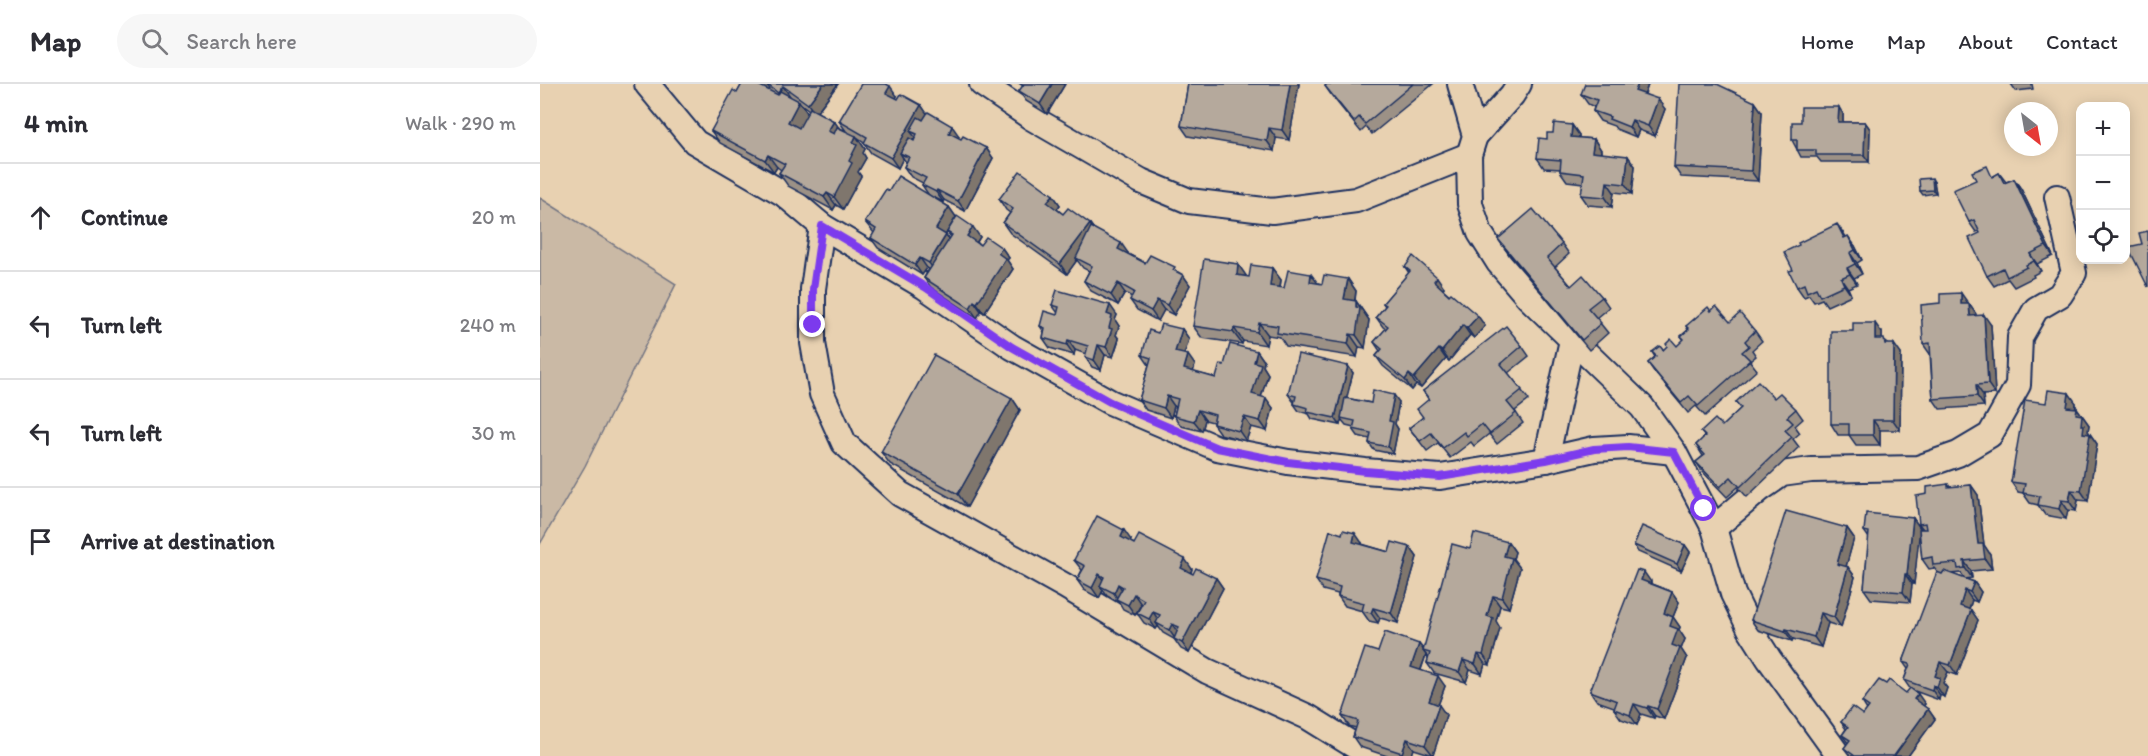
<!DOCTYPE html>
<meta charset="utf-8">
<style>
:root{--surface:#fff;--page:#f7f7f7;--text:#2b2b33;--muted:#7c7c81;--line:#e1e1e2}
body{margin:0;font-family:Itim,sans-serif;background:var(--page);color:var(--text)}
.controls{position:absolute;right:18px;top:18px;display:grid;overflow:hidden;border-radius:12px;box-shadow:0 3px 15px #0003}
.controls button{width:54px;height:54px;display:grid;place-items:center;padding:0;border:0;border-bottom:2px solid var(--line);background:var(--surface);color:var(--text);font:30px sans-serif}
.compass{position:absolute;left:1464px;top:18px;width:54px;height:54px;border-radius:50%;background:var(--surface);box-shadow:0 3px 15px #0003;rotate:149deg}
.stop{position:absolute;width:18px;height:18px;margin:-14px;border:4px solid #7c3aed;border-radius:50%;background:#fff}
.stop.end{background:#7c3aed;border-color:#fff;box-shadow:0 2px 6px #0008}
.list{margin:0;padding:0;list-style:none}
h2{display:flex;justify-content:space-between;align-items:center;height:78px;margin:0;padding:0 24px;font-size:26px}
h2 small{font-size:20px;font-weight:400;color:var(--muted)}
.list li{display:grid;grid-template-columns:39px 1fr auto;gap:18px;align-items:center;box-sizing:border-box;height:108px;padding:0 24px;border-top:2px solid var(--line)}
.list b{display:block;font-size:22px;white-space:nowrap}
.list em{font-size:20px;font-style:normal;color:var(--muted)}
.icon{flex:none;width:33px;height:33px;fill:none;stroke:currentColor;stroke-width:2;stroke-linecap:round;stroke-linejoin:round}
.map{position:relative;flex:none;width:1608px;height:672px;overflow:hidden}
header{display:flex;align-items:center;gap:36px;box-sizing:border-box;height:84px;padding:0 30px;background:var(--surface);border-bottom:2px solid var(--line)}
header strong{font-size:28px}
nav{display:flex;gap:33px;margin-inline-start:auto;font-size:21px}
.search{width:420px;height:54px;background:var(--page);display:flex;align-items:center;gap:15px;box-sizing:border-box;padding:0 21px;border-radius:33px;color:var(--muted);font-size:22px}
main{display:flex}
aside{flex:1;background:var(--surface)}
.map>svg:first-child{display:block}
</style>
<header>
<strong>Map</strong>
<div class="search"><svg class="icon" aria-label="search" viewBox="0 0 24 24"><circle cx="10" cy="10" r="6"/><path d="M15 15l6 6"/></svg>Search here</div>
<nav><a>Home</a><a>Map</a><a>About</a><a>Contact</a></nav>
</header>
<main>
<aside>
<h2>4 min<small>Walk · 290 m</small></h2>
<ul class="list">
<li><svg class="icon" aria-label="ahead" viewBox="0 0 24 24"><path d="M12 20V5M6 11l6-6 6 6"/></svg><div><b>Continue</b></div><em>20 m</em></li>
<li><svg class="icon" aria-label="left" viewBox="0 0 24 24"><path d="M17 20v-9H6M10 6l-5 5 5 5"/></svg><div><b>Turn left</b></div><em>240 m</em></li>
<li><svg class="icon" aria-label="left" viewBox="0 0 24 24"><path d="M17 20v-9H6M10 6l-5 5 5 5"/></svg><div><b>Turn left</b></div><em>30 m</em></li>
<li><svg class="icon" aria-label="arrive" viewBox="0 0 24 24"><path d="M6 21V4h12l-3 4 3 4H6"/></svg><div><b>Arrive at destination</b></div></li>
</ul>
</aside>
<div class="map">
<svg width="1608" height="672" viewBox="0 0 1608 672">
<rect width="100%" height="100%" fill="#e8d1b1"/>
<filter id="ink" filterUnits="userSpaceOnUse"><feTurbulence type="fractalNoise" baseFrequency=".0167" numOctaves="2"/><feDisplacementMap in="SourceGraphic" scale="12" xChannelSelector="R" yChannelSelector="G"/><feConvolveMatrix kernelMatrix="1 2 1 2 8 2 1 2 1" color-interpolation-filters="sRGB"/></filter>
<g filter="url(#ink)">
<!-- green -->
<polygon fill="#cab9a5" stroke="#727482" stroke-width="1.5" points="0,114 136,200 45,382 0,460"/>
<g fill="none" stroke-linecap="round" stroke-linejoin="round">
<!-- street casing -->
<g stroke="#1b2f5e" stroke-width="28">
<g id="street">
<polyline points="107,0 155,58 244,110 282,142 385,203 472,263 570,318 677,364 748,378 825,387 900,393 1006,376 1054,365 1088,363 1134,368"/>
<polyline points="442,0 492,34 601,97 649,117 732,127 816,116 929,71"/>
<polyline points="920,0 935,52 929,71 930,120 940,149 959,179 988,213 1102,323 1134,368 1174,444 1193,510 1210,545 1229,575 1299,672"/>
<polyline points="935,52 972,11 979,0"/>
<polyline points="282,142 273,205 273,259 282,310 304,359 360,410 525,502 667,587 768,633 831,672"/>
<polyline points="1006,376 1032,256"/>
<polyline points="1174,444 1219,406 1242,390 1271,386 1378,384 1418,370 1450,351 1478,301 1480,253 1496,225 1520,211 1534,189 1517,113"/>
</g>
</g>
<!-- street -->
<use href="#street" stroke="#e8d1b1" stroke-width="24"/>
</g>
<!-- wall -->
<g fill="#9c9186" stroke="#1b2f5e" stroke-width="1.5" fill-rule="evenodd">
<path d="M202,0H298L277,28L294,37L298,43L306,47L299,37L357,12L356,14L358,15L381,21L387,30L419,52L418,54L446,64L453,74L425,127L404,116L403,118L393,113L409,123L416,133L440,153L437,158L440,161L462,164L469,174L467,176L473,185L444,229L441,227L437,234L391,204L384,194L389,185L387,184L382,191L338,164L331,154L334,149L325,138L349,107L388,110L382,101L383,99L371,93L364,83L366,78L363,74L358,84L331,69L324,59V58L317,53L325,65L323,69L326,74L318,88L321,92L303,125L296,121L293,126L248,102L239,89L241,86L237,83L234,88L180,59L171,47L197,9ZM261,20L269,26L267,29ZM407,148L411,153L409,155L406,151Z"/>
<polygon points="480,0 525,0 507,30 486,17 479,7 483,2"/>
<polygon points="648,0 759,0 749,56 736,54 734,67 648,52 641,42"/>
<polygon points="787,0 893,0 832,50 826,43 821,48 792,12 785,2"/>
<polygon points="1471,0 1492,0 1493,5 1476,7"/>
<polygon points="1108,1 1105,10 1125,25 1115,52 1099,46 1096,53 1076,45 1074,42 1060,37 1053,27 1054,23 1048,20 1041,10"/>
<polygon points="1215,18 1222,28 1218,97 1141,93 1134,83"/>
<polygon points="1303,30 1303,38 1325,38 1330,45 1329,78 1281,78 1277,73 1261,73 1252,56 1261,38"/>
<polygon points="1032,41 1039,51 1039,54 1054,55 1061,66 1061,69 1095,82 1092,110 1074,108 1072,123 1048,121 1041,111 1043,99 1027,97 1020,87 1020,85 1004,84 997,74 1007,55 1013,49"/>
<polygon points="1459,89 1466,98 1474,95 1481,105 1513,172 1497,180 1501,187 1493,191 1494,193 1474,203 1468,195 1454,202 1447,192 1440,149 1439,147 1436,148 1429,138 1454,92"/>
<polygon points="1394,98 1396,109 1383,111 1380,107"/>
<polygon points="513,111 520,121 517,125 523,130 550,140 553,144 588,169 588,170 605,179 638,188 643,191 650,201 634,231 624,226 618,237 597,226 590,216 592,213 585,209 578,221 551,207 544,197 549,187 543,184 537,176 527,190 470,149 463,139 470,129 466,126 459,115"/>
<polygon points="1304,150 1306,153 1315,162 1322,176 1317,179 1322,190 1314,194 1317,200 1308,204 1311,211 1287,222 1282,215 1274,218 1269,211 1264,213 1257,203 1253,186"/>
<polygon points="958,155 1022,160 1029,170 1015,183 1031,202 1062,213 1069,223 1056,234 1068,249 1049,266 965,165"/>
<polygon points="865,183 904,203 903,205 945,242 934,254 930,251 909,277 906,275 881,304 876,301 872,306 843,282 836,272 840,267 834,258 846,245 843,243 836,233 845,222 843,219 869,189"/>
<polygon points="732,184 741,196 740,204 744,204 778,199 782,200 808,195 816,207 815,217 816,217 829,236 825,264 819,263 817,273 746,262 740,253 728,251 726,261 703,257 702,260 662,254 653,242 707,193 709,193"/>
<polygon points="1428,219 1428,220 1429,220 1436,231 1451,241 1455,310 1443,311 1444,322 1400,325 1393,315 1390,270 1383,260"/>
<polygon points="512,221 577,231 575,236 579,242 576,251 579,255 573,273 565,271 561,286 552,283 545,273 546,270 535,266 534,271 510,264 503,254 504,248 500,242 517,231 518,229"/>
<polygon points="1171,227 1190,238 1215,247 1222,257 1212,266 1216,272 1210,277 1217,286 1165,332 1156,322 1148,329 1115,289 1108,279 1115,273 1112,268 1137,262 1144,256 1141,252 1148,246 1146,242"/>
<polygon points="642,245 649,255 644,270 655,281 653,288 676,294 684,281 717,267 724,277 723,282 728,290 721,313 733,324 727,347 711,343 706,357 680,350 673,340 673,338 665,336 662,347 641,342 634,332 636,323 634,322 631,334 606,326 599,316 609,281 602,271"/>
<polygon points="1342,249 1342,255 1361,270 1360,346 1340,346 1340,361 1316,361 1309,351 1298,351 1291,340"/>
<polygon points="982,262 989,272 968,289 989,316 975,327 983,339 957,360 949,350 934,362 931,358 910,374 898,359 887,367 869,344 882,334 889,316 883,307"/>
<polygon points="808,282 813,289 806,314 831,319 859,318 855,340 858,345 853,370 834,366 829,359 830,355 818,352 813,345 814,343 806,341 801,335 800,341 772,335 769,330 759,327 754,320 754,317 753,317 748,310"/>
<polygon points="472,314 480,326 427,423 350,380 341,368"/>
<polygon points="1234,314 1256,325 1263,335 1255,342 1260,349 1253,355 1259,363 1207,413 1198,403 1187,413 1163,388 1156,378 1163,372 1156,361 1165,353 1161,348 1182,342 1201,324 1196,318"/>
<polygon points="1506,319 1536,319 1536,324 1537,324 1549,341 1548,347 1557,360 1548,417 1538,416 1536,427 1528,426 1526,435 1505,431 1498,421 1490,419 1483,409 1478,408 1471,398"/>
<polygon points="1408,400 1410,403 1431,401 1438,411 1444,461 1450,470 1452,485 1431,487 1432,494 1425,495 1421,489 1411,490 1434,498 1441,508 1437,518 1432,516 1429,525 1431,526 1438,536 1417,591 1408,588 1403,599 1407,604 1404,613 1400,611 1399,616 1372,606 1385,620 1383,622 1388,625 1395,635 1368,672 1310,672 1304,664 1308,659 1302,651 1306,645 1301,638 1323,631 1327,626 1322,618 1346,600 1366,609 1371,606 1364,596 1368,585 1363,578 1398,489 1394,484 1389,485 1382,475 1379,445 1374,500 1372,500 1370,518 1331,515 1324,505 1329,454 1324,447 1373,434 1380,444 1379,445 1383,445 1379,440 1387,410"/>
<polygon points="1307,444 1314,454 1306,482 1308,483 1315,493 1301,543 1288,539 1281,563 1253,555 1252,557 1218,546 1211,536"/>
<polygon points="591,456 590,458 652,485 651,489 653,490 676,494 683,504 649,569 641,565 634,555 623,549 618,542 616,545 604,539 597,529 602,521 601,520 595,531 583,525 579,518 567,512 563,506 559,514 544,506 537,496 542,486 534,476"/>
<polygon points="968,458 975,468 973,475 980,484 969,524 960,522 956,537 960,544 950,581 945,580 942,590 930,586 926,598 894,589 887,579 888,575 886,571 881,586 905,602 898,621 906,631 893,671 874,665 871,672 847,672 820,663 813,653 816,644 809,642 802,632 879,560 883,565 930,465"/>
<polygon points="822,459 822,460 849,468 870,463 877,473 858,539 840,534 838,539 829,537 822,527 805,522 798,512 798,510 783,506 776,496"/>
<polygon points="1094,461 1145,461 1150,468 1141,487 1098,468"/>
<polygon points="1111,498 1111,500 1132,508 1139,518 1133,533 1140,543 1139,546 1145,555 1141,565 1147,574 1124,635 1115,632 1114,634 1101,630 1097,641 1081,635 1074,625 1074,623 1057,617 1050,607"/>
</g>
<!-- shaded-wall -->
<g fill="#7f766d" stroke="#1b2f5e" stroke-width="1.5">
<polygon points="216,0 226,0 230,5 225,13"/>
<polygon points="283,0 298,0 275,30 268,20"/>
<polygon points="512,0 525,0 507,30 500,20"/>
<polygon points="750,0 759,0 749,56 742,46"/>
<polygon points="1098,0 1108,1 1102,17 1095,7"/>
<polygon points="243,2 250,12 245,19 238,9"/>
<polygon points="350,2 357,12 353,19 346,9"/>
<polygon points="1118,15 1125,25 1115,52 1108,42"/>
<polygon points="259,17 268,30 256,51 248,38"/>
<polygon points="1215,18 1222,28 1218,97 1211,87"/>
<polygon points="381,21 388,31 377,50 370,47 375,53 365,72 360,69 363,74 358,84 351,74"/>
<polygon points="1299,23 1303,30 1303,45 1298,38"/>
<polygon points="1092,36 1099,46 1096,53 1089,43"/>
<polygon points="294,37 303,49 297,60 288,47"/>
<polygon points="1325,38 1330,45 1329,78 1324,71"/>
<polygon points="1032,41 1039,51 1038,63 1031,53"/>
<polygon points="412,42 419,52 416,59 409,49"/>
<polygon points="729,44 736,54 734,67 727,57"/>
<polygon points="316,52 325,65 323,69 326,74 318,88 321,92 303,125 294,113 309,77 313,59"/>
<polygon points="1054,55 1061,66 1059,78 1052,68"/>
<polygon points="446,64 453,74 425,127 418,117"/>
<polygon points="228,71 237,83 234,88 225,76"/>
<polygon points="1088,72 1095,82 1092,110 1085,100"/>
<polygon points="1392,94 1394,98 1396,109 1393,106"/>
<polygon points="1474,95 1481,105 1513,172 1506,162"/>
<polygon points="1067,98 1074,108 1072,123 1065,113"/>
<polygon points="397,106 404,116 403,118 396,108"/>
<polygon points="287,109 296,121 293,126 284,113"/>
<polygon points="513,111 520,121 514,128 507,118"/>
<polygon points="409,123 416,133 403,155 396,145"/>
<polygon points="550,140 557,150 536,174 537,176 527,190 520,180"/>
<polygon points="1297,140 1304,150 1311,164 1304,154"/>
<polygon points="433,143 440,153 434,162 427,152"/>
<polygon points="406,151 413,161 396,189 389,179"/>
<polygon points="1308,152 1315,162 1322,176 1315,166"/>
<polygon points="581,159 588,169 585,175 578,165"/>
<polygon points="462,164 469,174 467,176 473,185 444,229 437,219 458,169"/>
<polygon points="1310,169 1317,179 1322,190 1315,180"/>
<polygon points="1490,170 1497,180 1501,187 1494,177"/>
<polygon points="380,174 387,184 382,191 375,181"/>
<polygon points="698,180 707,193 697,191"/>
<polygon points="732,184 741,196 738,215 730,202"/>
<polygon points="1307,184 1314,194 1317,200 1310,190"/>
<polygon points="771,190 780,202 770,198"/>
<polygon points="643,191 650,201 634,231 627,221"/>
<polygon points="897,193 904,203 901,208 894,197"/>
<polygon points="1301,194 1308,204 1311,211 1304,201"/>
<polygon points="808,195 816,207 813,228 804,215"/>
<polygon points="578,199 585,209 578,221 571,211"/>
<polygon points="1421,209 1428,219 1428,230 1421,220"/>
<polygon points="617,216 624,226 618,237 611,227"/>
<polygon points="434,217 441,227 437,234 430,224"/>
<polygon points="816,217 829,236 825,264 816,251"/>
<polygon points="1429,220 1436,230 1437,242 1430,232"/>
<polygon points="570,221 577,231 575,236 579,242 576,251 579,255 573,273 566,263 569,244 567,230"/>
<polygon points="1444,231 1451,241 1455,310 1448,300"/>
<polygon points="938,232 945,242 934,254 927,244"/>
<polygon points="719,239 728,251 726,261 717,248"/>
<polygon points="1335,239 1342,249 1342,265 1335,255"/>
<polygon points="923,241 930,251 909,277 902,267"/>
<polygon points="694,244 703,257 702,260 693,248"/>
<polygon points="642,245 649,255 642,278 635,268"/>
<polygon points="810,250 819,263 817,273 808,260"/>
<polygon points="528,256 535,266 534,271 527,261"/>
<polygon points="1354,260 1361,270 1360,346 1353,336"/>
<polygon points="558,261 565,271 561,286 554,276"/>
<polygon points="899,265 906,275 881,304 874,294"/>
<polygon points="717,267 724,277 723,282 728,290 719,320 712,310 714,278"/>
<polygon points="648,271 655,281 651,295 644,285"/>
<polygon points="808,282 813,289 800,341 795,334"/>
<polygon points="869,290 876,301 872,306 865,296"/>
<polygon points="1436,301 1443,311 1444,322 1437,312"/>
<polygon points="1529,309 1536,319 1534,333 1527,323"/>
<polygon points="854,311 859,318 855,340 858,345 853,370 848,363 849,337"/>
<polygon points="627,312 634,322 631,334 624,324"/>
<polygon points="472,314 480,326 427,423 418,410"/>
<polygon points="726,314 733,324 727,347 720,337"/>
<polygon points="1537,324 1549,341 1548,347 1557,360 1548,417 1541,407 1543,349 1536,330"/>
<polygon points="658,326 665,336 662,347 654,337"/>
<polygon points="704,333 711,343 706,357 699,347"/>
<polygon points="1333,336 1340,346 1340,361 1333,351"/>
<polygon points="1431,401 1438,411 1444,461 1450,470 1452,485 1445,475 1438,460"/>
<polygon points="1531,406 1538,416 1536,427 1529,417"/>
<polygon points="1521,416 1528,426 1526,435 1519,425"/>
<polygon points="1373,434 1380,444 1374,500 1367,490"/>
<polygon points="1307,444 1314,454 1304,490 1297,480"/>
<polygon points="584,446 591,456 588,463 581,453"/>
<polygon points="815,449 822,459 820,468 813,458"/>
<polygon points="968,458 975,468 973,475 980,484 969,524 962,514 964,472"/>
<polygon points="1145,461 1150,468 1141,487 1137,480"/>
<polygon points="870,463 877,473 858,539 851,529"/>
<polygon points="645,475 652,485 648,494 641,484"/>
<polygon points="1424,477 1431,487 1432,494 1425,484"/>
<polygon points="1308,483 1315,493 1301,543 1294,533"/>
<polygon points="1104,488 1111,498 1108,506 1101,496"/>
<polygon points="559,490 566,500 560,502 563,506 559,514 552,504"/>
<polygon points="1365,490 1372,500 1370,518 1363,508"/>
<polygon points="676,494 683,504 649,569 642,559"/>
<polygon points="1434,498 1441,508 1437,518 1430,508"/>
<polygon points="578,500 585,510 578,516 574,509"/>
<polygon points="1425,506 1432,516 1427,532 1420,522"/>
<polygon points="1132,508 1139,518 1133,533 1140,543 1139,546 1145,555 1141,565 1147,574 1124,635 1117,625 1132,561 1124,529"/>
<polygon points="594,510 601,520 595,531 588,521"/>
<polygon points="953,512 960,522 956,537 960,544 950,581 943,571 947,532"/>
<polygon points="833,524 840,534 838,539 831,529"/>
<polygon points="1431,526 1438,536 1417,591 1410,581"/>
<polygon points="613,528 620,538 616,539 618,542 616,545 609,535"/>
<polygon points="1281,529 1288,539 1281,563 1274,553"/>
<polygon points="632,540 639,550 636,556 629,546"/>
<polygon points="1246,545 1253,555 1252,557 1245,547"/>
<polygon points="879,560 885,568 883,567 886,571 878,593 871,583"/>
<polygon points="938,570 945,580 942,590 935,580"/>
<polygon points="923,576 930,586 926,598 919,588"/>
<polygon points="1400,578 1408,588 1403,599 1407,604 1404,613 1397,603 1395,592"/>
<polygon points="898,592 905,602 896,627 889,617"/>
<polygon points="1393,601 1400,611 1399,616 1392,606"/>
<polygon points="1378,610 1385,620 1381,625 1374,615"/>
<polygon points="1094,620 1101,630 1097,641 1090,631"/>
<polygon points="899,621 906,631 893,671 885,661"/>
<polygon points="1108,622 1115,632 1114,634 1107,624"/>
<polygon points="1388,625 1395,635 1368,672 1354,672"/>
<polygon points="867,655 874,665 871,672 864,672 862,669"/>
</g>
<!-- building -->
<g fill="#b5a99c" stroke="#1b2f5e" stroke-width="1.5">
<polygon points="202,0 216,0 238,11 240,7 259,17 248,38 259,44 270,24 294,37 288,47 294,50 297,43 316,52 313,59 317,61 309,77 312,79 294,113 287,109 284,113 239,89 245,80 228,71 225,76 171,47 193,6 197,9"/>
<polygon points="227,0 283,0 268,20 243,2 238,9"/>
<polygon points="321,0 346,0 350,2 346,9 358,15 361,10 381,21 351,74 324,59 327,53 299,37"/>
<polygon points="484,0 512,0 500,20 479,7"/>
<polygon points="648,0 750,0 742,46 729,44 727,57 641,42"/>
<polygon points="787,0 873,0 825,40 819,33 814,38 785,2"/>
<polygon points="1045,0 1098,0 1095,7 1118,15 1108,42 1092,36 1089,43 1069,35 1070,33 1053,27 1057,16 1041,10"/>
<polygon points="1139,0 1177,0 1215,18 1211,87 1134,83"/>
<polygon points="1261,23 1299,23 1298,38 1325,38 1324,71 1276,71 1276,66 1257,66 1257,56 1252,56 1252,38 1261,38"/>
<polygon points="388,28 412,42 409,49 421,55 423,52 446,64 418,117 397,106 396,108 382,101 386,94 364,83 369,73 360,69 369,54 374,57 377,50 370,47 378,33 383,36"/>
<polygon points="1014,39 1032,41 1031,53 1054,55 1052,68 1088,72 1085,100 1067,98 1065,113 1041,111 1044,90 1020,87 1021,76 997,74 999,54 1007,55 1007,49 1013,49"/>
<polygon points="1447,82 1452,93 1459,89 1464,99 1474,95 1506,162 1490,170 1494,177 1486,181 1487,183 1467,193 1463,184 1447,192 1429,154 1440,149 1434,136 1429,138 1413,106 1436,96 1432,88"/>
<polygon points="480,87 513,111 507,118 523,130 528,124 550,140 520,180 463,139 473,125 459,115"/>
<polygon points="358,92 409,123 396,145 406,151 389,179 380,174 375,181 331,154 336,145 325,138 346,105 349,107"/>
<polygon points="1392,94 1393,106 1380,107 1379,95"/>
<polygon points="993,125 1022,160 1007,174 1031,202 1043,191 1062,213 1048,224 1061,239 1042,256 958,155"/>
<polygon points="417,132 433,143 427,152 440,161 446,153 462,164 458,169 466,175 437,219 434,217 430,224 384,194 412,151 407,148"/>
<polygon points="1297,140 1304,154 1308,152 1315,166 1310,169 1315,180 1307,184 1310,190 1301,194 1304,201 1280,212 1276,204 1267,208 1264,200 1257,203 1249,187 1253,186 1244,168 1259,161 1258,159"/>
<polygon points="551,143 581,159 578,165 605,179 610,171 635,183 633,186 643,191 627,221 617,216 611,227 590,216 594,208 578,199 571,211 544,197 552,182 536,174"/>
<polygon points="1608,147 1608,203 1588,163 1602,160 1599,149"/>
<polygon points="873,172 897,193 894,197 909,211 911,209 938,232 927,244 923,241 902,267 899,265 874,294 869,290 865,296 836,272 842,265 834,258 848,242 836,233 846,221 843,219 870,187 865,183"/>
<polygon points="664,175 698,180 697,191 709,193 711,181 732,184 730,202 744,204 748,186 771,190 770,198 782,200 784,191 808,195 804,215 816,217 816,223 820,224 816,251 810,250 808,260 737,249 738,242 719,239 717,248 694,244 693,248 653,242"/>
<polygon points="517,206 570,221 567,230 572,232 569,244 572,245 566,263 558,261 554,276 545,273 548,262 528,256 527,261 503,254 505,244 500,242 504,227 517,231 519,223 512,221"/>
<polygon points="1421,209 1421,220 1429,220 1430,232 1444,231 1448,300 1436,301 1437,312 1393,315 1390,259 1383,260 1381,221 1400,219 1400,210"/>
<polygon points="1176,222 1190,238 1200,229 1215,247 1205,257 1209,262 1202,268 1210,276 1158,322 1149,312 1141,319 1108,279 1116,272 1112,268 1120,262 1123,266 1127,262 1126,260 1131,255 1137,262 1144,255 1141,252 1149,245 1146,242 1168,223 1171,227"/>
<polygon points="1313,239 1335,239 1335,255 1344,255 1345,260 1354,260 1353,336 1333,336 1333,351 1309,351 1309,340 1291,340 1291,247 1313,247"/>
<polygon points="621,240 642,245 635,268 648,271 644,285 676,294 680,280 684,281 690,260 717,267 714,278 721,280 712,310 726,314 720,337 704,333 699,347 673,340 675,331 658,326 654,337 634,332 638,315 627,312 624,324 599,316 611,274 602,271 609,246 618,249"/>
<polygon points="966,242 982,262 961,280 982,306 967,318 976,329 950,350 942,340 927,352 924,348 903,364 891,349 880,357 869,344 883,333 877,325 889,315 883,307"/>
<polygon points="758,270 808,282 795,334 767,328 768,324 754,320 756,312 748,310"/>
<polygon points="394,271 472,314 418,410 341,368"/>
<polygon points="1218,297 1234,314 1240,309 1256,325 1247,333 1253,339 1245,346 1252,353 1200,403 1191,393 1180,403 1156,378 1165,371 1156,361 1165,352 1161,348 1175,335 1182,342 1201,324 1196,318"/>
<polygon points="833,306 854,311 849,337 853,338 848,363 829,359 831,349 813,345 815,337 801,334 805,314 831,319"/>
<polygon points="1508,306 1529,309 1527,323 1537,324 1536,330 1542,331 1541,341 1544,341 1543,349 1550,350 1541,407 1531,406 1529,417 1521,416 1519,425 1498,421 1500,412 1483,409 1485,400 1471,398 1485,316 1506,319"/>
<polygon points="1408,400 1408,403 1431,401 1438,460 1443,460 1445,475 1424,477 1425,484 1418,485 1417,479 1393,481 1392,473 1382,475 1379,445 1386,445 1385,439 1379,440 1376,412 1387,410 1387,403"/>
<polygon points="1246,427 1307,444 1297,480 1308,483 1294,533 1281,529 1274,553 1246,545 1245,547 1211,536"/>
<polygon points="1326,429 1373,434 1367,490 1365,490 1363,508 1324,505 1329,448 1324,447"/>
<polygon points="557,432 584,446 581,453 594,460 599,451 645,475 641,484 653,490 656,484 676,494 642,559 634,555 639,543 632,540 629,546 616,539 620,531 613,528 609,535 597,529 604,516 594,510 588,521 576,515 583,503 578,500 574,509 560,502 564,493 559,490 552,504 537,496 545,482 534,476"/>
<polygon points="1102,442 1145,461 1137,480 1094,461"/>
<polygon points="790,446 802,450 803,446 815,449 813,458 849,468 852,458 870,463 851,529 833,524 831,529 822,527 824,519 798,512 800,503 776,496"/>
<polygon points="934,449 968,458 964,472 972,474 962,514 953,512 947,532 953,534 943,571 938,570 935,580 923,576 919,588 887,579 890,569 883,567 912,460 930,465"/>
<polygon points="1097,486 1104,488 1101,496 1132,508 1124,529 1133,533 1130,542 1138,545 1132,561 1140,564 1117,625 1108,622 1107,624 1094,620 1090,631 1074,625 1077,617 1050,607"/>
<polygon points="1404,487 1434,498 1430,508 1425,506 1420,522 1431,526 1410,581 1400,578 1395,592 1400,594 1397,603 1393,601 1392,606 1364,596 1370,580 1363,578 1397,488 1402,490"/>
<polygon points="845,548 879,560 871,583 898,592 889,617 899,621 885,661 867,655 862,669 813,653 818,637 802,632 825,564 838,568"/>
<polygon points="1339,596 1346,600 1349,596 1366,609 1370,604 1378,610 1374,615 1388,625 1354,672 1315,672 1304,664 1310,656 1302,651 1308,643 1301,638 1312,623 1323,631 1329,623 1322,618"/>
</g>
</g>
<g fill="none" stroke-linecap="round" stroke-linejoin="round" filter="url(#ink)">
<!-- route -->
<polyline stroke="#7c3aed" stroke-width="8" points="273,241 273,205 282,142 385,203 472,263 570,318 677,364 748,378 825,387 900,393 1006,376 1054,365 1088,363 1134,368 1164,425"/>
</g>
</svg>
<div class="controls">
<button>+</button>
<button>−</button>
<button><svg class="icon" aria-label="locate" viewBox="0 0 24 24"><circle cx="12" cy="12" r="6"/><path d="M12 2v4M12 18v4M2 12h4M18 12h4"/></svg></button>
</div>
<svg class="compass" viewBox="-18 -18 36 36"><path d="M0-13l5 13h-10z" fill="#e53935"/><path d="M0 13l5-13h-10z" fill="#7c7c81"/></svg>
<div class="stop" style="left:1164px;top:425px"></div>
<div class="stop end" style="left:273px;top:241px"></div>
</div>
</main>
